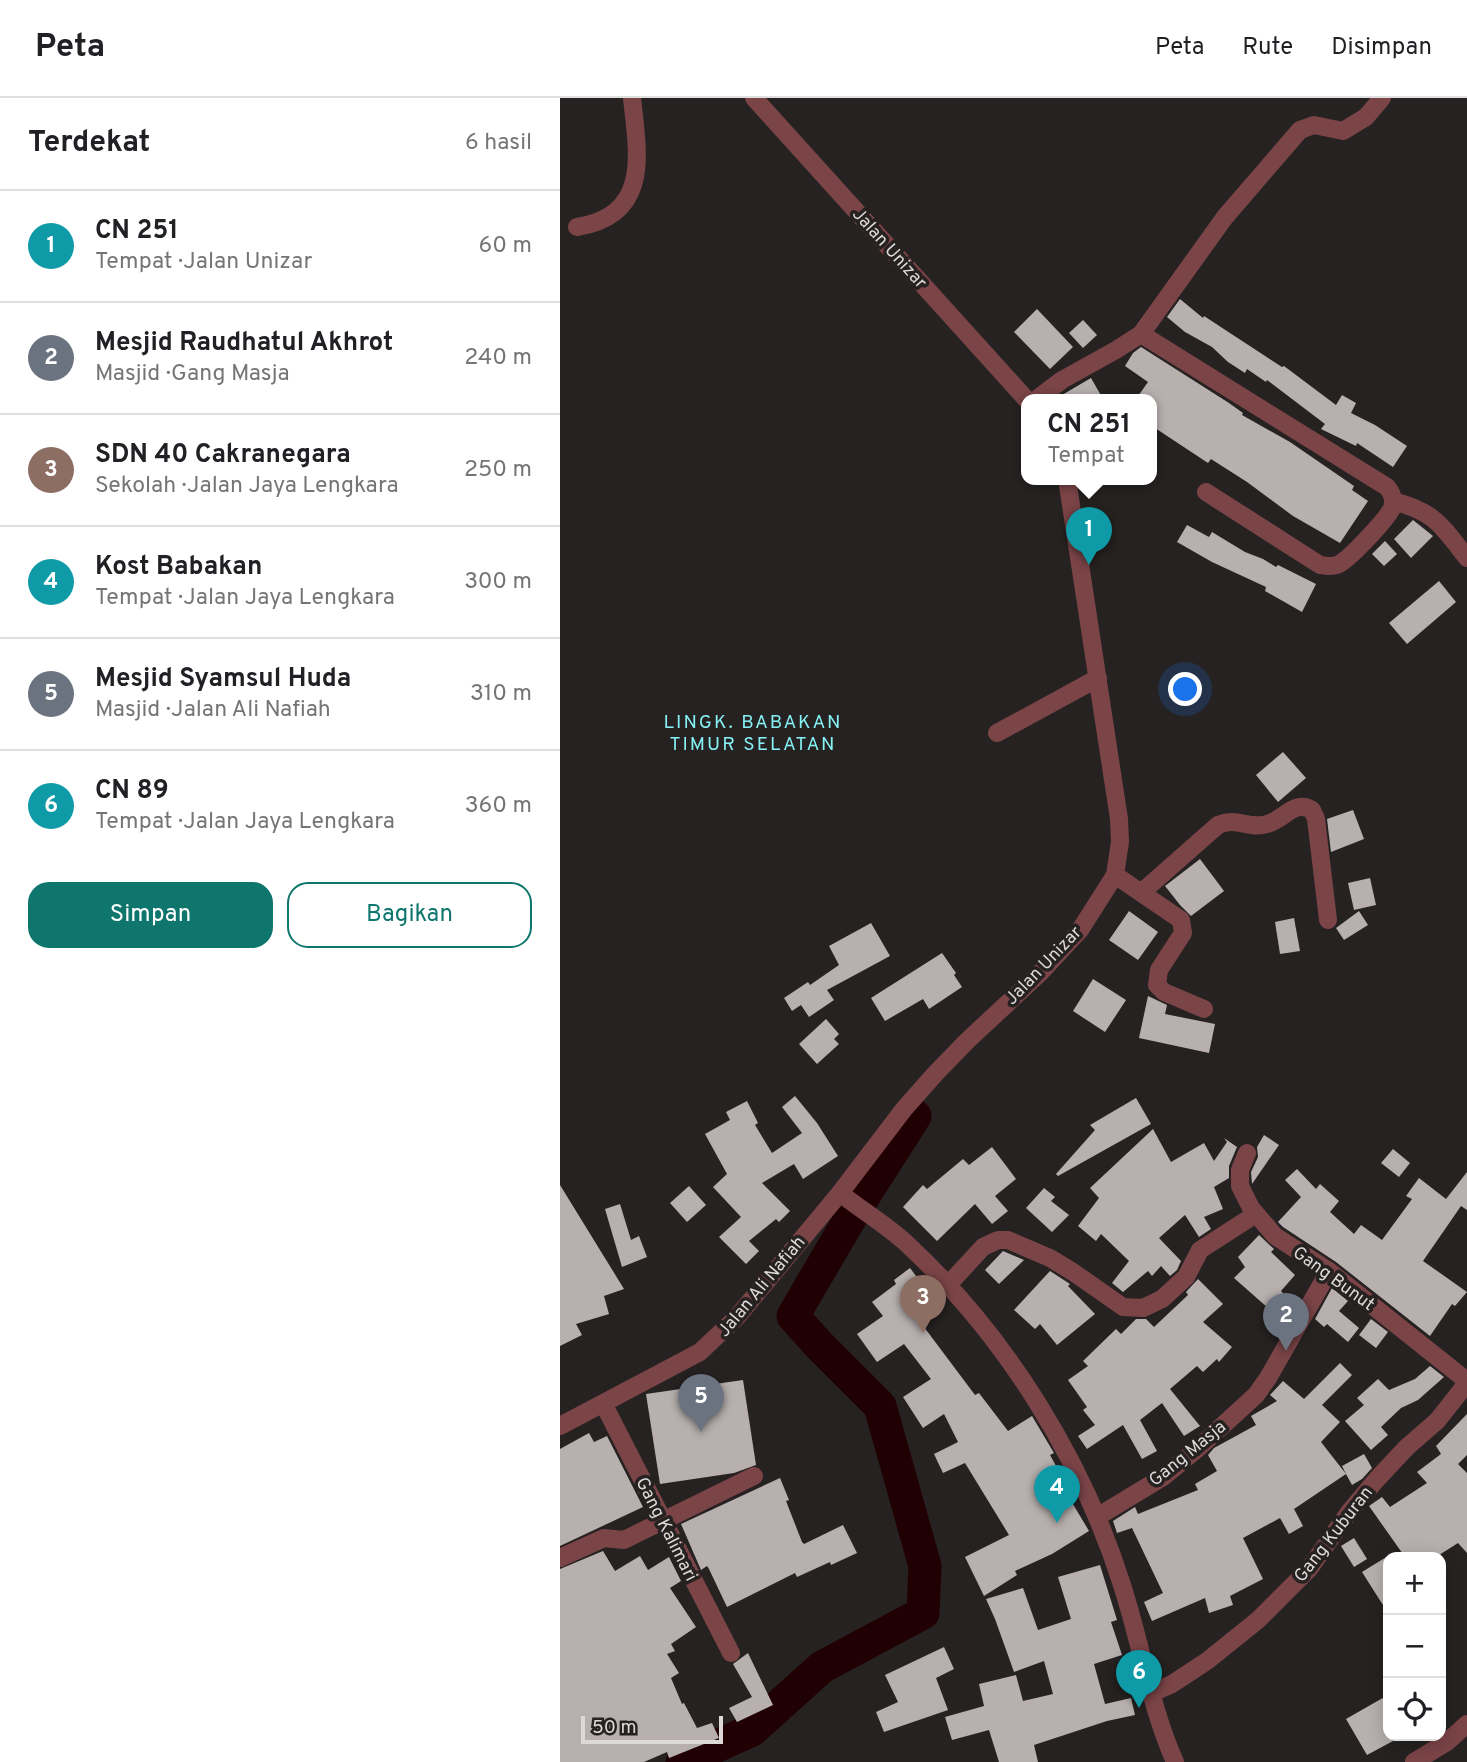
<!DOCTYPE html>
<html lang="id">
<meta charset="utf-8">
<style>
:root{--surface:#fff;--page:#f6f6f6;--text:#202124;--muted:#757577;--line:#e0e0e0;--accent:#0f766e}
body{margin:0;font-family:Overpass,sans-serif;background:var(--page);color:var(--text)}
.controls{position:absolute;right:21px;bottom:21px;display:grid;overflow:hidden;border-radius:14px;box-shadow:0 4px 18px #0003}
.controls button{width:63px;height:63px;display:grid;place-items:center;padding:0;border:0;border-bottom:2px solid var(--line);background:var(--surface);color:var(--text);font:35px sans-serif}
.scale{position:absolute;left:21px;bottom:18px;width:142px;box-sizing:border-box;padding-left:7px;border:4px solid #ddd9d9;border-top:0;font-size:19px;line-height:24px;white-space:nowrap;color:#ddd9d9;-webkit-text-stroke:5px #272222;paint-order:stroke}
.you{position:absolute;left:626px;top:592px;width:24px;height:24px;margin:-18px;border:5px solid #fff;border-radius:50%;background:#1a73e8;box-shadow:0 0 0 10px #1a73e833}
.badge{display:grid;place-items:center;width:46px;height:46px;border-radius:50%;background:var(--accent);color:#fff;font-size:23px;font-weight:700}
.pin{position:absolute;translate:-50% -58px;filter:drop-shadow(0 2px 4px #0008)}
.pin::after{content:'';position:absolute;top:37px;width:24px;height:21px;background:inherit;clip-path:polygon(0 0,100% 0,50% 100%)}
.popup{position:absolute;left:461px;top:296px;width:136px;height:91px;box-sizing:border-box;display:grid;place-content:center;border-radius:14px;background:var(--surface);filter:drop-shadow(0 2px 5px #0005);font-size:23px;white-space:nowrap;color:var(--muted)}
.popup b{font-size:26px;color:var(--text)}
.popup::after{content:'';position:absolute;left:50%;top:100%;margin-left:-14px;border:14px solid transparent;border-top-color:var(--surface)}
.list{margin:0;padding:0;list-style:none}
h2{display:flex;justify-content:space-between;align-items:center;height:91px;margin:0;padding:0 28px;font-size:30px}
h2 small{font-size:23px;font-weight:400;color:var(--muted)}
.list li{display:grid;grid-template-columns:46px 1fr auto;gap:21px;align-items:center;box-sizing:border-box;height:112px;padding:0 28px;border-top:2px solid var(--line)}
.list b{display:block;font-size:26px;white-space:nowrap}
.list p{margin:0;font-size:23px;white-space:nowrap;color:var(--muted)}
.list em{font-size:23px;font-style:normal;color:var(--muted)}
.actions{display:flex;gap:14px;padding:21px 28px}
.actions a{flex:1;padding:16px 0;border:2px solid var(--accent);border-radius:21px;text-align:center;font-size:24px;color:var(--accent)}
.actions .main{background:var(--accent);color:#fff}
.icon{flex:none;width:38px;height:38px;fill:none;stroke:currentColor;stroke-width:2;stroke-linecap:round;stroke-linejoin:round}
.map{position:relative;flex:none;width:907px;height:1664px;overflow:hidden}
header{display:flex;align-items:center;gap:42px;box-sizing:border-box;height:98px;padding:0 35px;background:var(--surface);border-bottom:2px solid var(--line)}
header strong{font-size:33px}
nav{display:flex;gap:38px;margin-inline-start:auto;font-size:24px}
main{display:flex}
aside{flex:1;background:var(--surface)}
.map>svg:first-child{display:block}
</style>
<header>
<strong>Peta</strong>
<nav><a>Peta</a><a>Rute</a><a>Disimpan</a></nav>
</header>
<main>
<aside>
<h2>Terdekat<small>6 hasil</small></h2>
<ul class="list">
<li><span class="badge" style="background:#0f9aa8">1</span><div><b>CN 251</b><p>Tempat · Jalan Unizar</p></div><em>60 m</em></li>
<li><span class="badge" style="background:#6b7280">2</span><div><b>Mesjid Raudhatul Akhrot</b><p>Masjid · Gang Masja</p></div><em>240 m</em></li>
<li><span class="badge" style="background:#8d6e63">3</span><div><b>SDN 40 Cakranegara</b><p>Sekolah · Jalan Jaya Lengkara</p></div><em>250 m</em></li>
<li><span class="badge" style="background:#0f9aa8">4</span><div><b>Kost Babakan</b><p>Tempat · Jalan Jaya Lengkara</p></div><em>300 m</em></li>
<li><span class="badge" style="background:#6b7280">5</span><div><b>Mesjid Syamsul Huda</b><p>Masjid · Jalan Ali Nafiah</p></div><em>310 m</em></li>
<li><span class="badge" style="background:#0f9aa8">6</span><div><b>CN 89</b><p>Tempat · Jalan Jaya Lengkara</p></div><em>360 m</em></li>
</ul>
<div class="actions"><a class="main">Simpan</a><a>Bagikan</a></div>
</aside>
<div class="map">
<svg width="907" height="1664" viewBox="0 0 907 1664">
<rect width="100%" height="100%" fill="#272222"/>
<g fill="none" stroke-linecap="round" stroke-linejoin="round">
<!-- river -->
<polyline stroke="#210003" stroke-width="33" points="122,1664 192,1632 262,1569 363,1515 365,1468 320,1308 258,1246 233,1218 295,1112 355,1018"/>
</g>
<!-- building -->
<g fill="#b7b0af">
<polygon points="620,201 643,220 644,218 722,269 724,268 776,307 782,297 796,305 791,315 815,327 847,348 833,369 797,345 796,348 761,331 765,326 707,282 706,284 687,271 685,275 668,264 652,249 625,234 607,219"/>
<polygon points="477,211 513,249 490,271 454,234"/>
<polygon points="523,222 537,237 523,250 509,235"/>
<polygon points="581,249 669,305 683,315 682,317 730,344 794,388 792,392 808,403 780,445 733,418 687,384 651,361 648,365 592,328 592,301 576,301 588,284 565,268 573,255"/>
<polygon points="531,280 543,301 496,301 502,297"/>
<polygon points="853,422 873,438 851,460 834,441"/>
<polygon points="627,427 649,439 652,434 685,454 703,461 716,469 718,467 756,486 742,514 705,493 706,489 652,464 617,444"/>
<polygon points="825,443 837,456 824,468 812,456"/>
<polygon points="879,483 896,504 847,546 829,525"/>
<polygon points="723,654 746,680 718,704 696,677"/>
<polygon points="793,712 804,741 771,754 767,721"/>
<polygon points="640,761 664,793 631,818 620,807 605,788"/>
<polygon points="810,780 816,807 794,812 788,785"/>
<polygon points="569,813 598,834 578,862 549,842"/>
<polygon points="799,813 808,827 784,842 776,830"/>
<polygon points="734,820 740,853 720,856 715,824"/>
<polygon points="311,825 330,858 267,892 274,902 249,919 241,907 232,913 224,900 248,884 250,887 279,867 269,848"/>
<polygon points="382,855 396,875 394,877 402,889 369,911 363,901 325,923 311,900"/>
<polygon points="533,881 566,902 545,934 513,913"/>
<polygon points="588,898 607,907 605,916 655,926 649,955 579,940"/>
<polygon points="266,921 279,936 274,941 279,946 257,966 239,946"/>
<polygon points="235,998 257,1025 278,1058 243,1081 234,1066 202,1085 230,1113 219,1124 216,1121 189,1143 199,1153 186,1166 159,1139 181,1119 153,1089 167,1076 145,1036 170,1022 166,1014 187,1003 198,1025 195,1027 212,1055 242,1035 222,1009"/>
<polygon points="576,1000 591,1026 498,1078 496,1076 535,1032 530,1027"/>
<polygon points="593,1031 611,1064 644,1045 654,1063 667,1044 664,1040 677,1049 669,1068 669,1080 654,1089 663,1111 644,1119 651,1131 639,1139 625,1117 599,1140 621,1163 617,1172 610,1178 601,1168 592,1178 588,1173 563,1194 552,1185 569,1163 541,1136 536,1143 518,1128 539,1100 530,1090"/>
<polygon points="704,1037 719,1047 692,1086 691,1074 698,1059 697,1049"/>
<polygon points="432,1049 456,1081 435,1098 448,1113 432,1126 415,1106 377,1143 343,1109 363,1087 367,1091 403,1061 409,1067"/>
<polygon points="833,1051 850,1065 839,1079 821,1065"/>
<polygon points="737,1071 756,1091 760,1086 779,1103 770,1114 794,1136 801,1127 822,1142 852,1101 846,1098 859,1080 886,1101 907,1074 907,1112 901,1108 863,1163 907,1194 895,1208 892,1206 870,1238 776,1164 723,1129 718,1124 741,1099 725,1082"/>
<polygon points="0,1087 64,1191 44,1198 49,1216 16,1226 22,1237 0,1248"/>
<polygon points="129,1088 146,1107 127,1124 110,1105"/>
<polygon points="484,1090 495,1099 491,1103 509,1117 492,1134 466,1110"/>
<polygon points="60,1106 71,1142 79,1138 87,1159 62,1169 45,1111"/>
<polygon points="699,1137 714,1151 711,1154 735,1177 721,1193 732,1205 717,1218 674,1180 685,1169 678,1159"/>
<polygon points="443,1153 464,1162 439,1186 425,1172"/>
<polygon points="350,1170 369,1195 349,1209 415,1297 419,1295 448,1333 472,1318 494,1355 490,1357 505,1384 501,1386 529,1433 492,1456 455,1473 457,1477 424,1498 405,1459 449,1437 405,1365 383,1375 374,1356 398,1344 384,1316 363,1330 343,1299 371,1281 344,1246 317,1264 297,1236 323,1218 312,1204 336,1186 334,1182"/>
<polygon points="490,1173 510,1186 508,1188 535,1216 497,1247 480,1226 475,1231 454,1212"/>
<polygon points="638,1181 663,1206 643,1224 672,1249 659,1264 657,1261 643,1274 637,1268 610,1291 640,1328 624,1338 602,1305 580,1322 597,1353 582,1361 563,1327 527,1351 518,1338 535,1327 523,1312 527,1309 508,1282 528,1268 523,1263 556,1231 561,1236 576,1221 586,1221 594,1229 628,1197 626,1194"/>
<polygon points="772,1190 788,1203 779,1213 799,1230 788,1244 767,1226 764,1229 755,1221"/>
<polygon points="811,1221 828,1234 816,1250 799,1237"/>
<polygon points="780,1265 792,1277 762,1307 780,1324 761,1344 786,1376 782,1368 804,1356 812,1370 802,1381 792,1387 786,1376 734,1411 743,1428 729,1436 720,1420 683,1440 703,1481 670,1498 673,1507 649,1515 645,1500 592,1523 584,1504 603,1495 572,1430 557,1435 553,1423 575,1409 578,1416 638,1392 635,1386 657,1373 648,1357 654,1350 696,1327 691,1318 717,1303 710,1297 723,1283 744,1301"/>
<polygon points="870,1268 884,1279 858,1302 841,1310 821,1329 828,1337 811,1352 785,1323 804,1307 797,1300 818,1281 829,1292 855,1281"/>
<polygon points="183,1282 196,1367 174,1375 100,1386 86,1296"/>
<polygon points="907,1316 907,1357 898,1366 907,1375 907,1455 898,1445 876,1459 845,1459 809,1408 822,1399 830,1409 867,1385 857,1374 881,1356 876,1348"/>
<polygon points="29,1335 34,1344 47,1338 83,1409 0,1448 0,1351"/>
<polygon points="220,1380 229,1402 226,1403 242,1444 244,1446 283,1427 297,1455 271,1467 270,1464 237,1479 235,1475 167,1509 149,1471 147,1468 141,1472 121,1426"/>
<polygon points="794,1440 807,1461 794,1469 781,1448"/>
<polygon points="43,1453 55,1473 80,1458 88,1472 109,1459 121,1483 110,1490 136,1529 111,1546 115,1553 107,1556 119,1575 111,1580 122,1606 124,1605 137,1630 152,1625 159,1640 109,1660 107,1654 84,1664 0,1664 0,1471"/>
<polygon points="828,1458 828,1515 802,1474"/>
<polygon points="540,1467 557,1522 551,1524 562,1557 534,1566 545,1606 571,1600 575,1617 547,1623 474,1647 478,1664 439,1664 429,1632 392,1642 385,1619 424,1608 419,1586 456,1577 463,1603 493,1596 484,1563 454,1574 435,1521 426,1501 463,1490 478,1532 511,1521 498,1479"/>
<polygon points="384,1549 394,1571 376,1580 388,1612 324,1634 316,1614 338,1604 325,1577"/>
<polygon points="188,1555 213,1607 177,1624 169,1610 192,1599 173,1566"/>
<polygon points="828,1597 828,1638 833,1643 807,1657 786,1621"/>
</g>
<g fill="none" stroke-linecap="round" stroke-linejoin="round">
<!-- street -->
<g stroke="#7b4447" stroke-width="18">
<polyline points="194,0 466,301"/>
<path d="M17,129C91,117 78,56 72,0"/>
<path d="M581,236L827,389C832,395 835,402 832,410C827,421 787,464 777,467C771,469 766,468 760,467L646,394"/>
<polyline points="477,301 502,282 556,252 581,236 665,119 740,32 754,27 783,33 806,19 822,0"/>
<path d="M833,403C875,414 881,427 907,460"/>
<polyline points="437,635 538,580"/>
<polyline points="555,777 621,822 623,835 599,872 597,887 604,894 644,911"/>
<path d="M582,794L658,727C678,718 688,732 707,726C724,722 734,701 752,712L756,721L768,822"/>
<polyline points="687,1055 680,1072 680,1088 691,1110 715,1138 769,1173 907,1283"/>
<path d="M280,1095C301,1112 328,1128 347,1146C445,1237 522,1360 562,1487C581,1545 590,1608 615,1664"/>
<polyline points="388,1187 423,1149 438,1142 448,1142 490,1160 513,1174 563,1209 583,1210 602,1201 626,1179 640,1152 696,1116"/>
<polyline points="44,1307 171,1555"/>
<polyline points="0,1328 140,1254 177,1219 280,1095 344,1011 375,976 407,943 481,874 520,832 555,777 560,744 559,721 507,381"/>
<polyline points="537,1419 603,1379 637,1351 696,1297 708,1280 769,1173"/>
<polyline points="0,1460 44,1440 64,1442 194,1378"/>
<polyline points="592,1595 612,1586 647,1563 698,1522 749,1471 790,1413 817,1381 847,1349 877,1323 907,1285"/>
<polyline points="854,1664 887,1644 907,1626"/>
</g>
</g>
<g text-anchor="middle" stroke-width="7" stroke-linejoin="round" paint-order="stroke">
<!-- street labels -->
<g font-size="18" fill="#ddd9d9" stroke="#272222">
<text transform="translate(330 150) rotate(48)" y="6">Jalan Unizar</text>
<text transform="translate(483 867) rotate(-46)" y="6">Jalan Unizar</text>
<text transform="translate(774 1180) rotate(36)" y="6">Gang Bunut</text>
<text transform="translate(201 1188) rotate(-50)" y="6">Jalan Ali Nafiah</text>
<text transform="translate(627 1355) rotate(-39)" y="6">Gang Masja</text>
<text transform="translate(107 1431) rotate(63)" y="6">Gang Kalimari</text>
<text transform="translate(773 1436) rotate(-52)" y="6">Gang Kuburan</text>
</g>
<!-- neighbourhood labels -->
<g font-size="19" letter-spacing="2" fill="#86f2f5" stroke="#272222">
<text x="193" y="630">LINGK. BABAKAN<tspan x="193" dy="22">TIMUR SELATAN</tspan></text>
</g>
</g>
</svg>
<div class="controls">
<button>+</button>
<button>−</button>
<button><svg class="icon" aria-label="locate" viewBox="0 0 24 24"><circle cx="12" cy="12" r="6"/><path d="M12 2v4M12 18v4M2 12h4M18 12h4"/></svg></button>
</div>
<div class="scale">50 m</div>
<div class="you"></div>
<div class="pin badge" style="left:529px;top:467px;background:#0f9aa8">1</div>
<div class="popup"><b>CN 251</b>Tempat</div>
<div class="pin badge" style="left:726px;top:1253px;background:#6b7280">2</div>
<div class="pin badge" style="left:363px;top:1235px;background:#8d6e63">3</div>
<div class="pin badge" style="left:497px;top:1425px;background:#0f9aa8">4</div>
<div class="pin badge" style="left:141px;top:1334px;background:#6b7280">5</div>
<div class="pin badge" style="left:579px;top:1610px;background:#0f9aa8">6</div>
</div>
</main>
